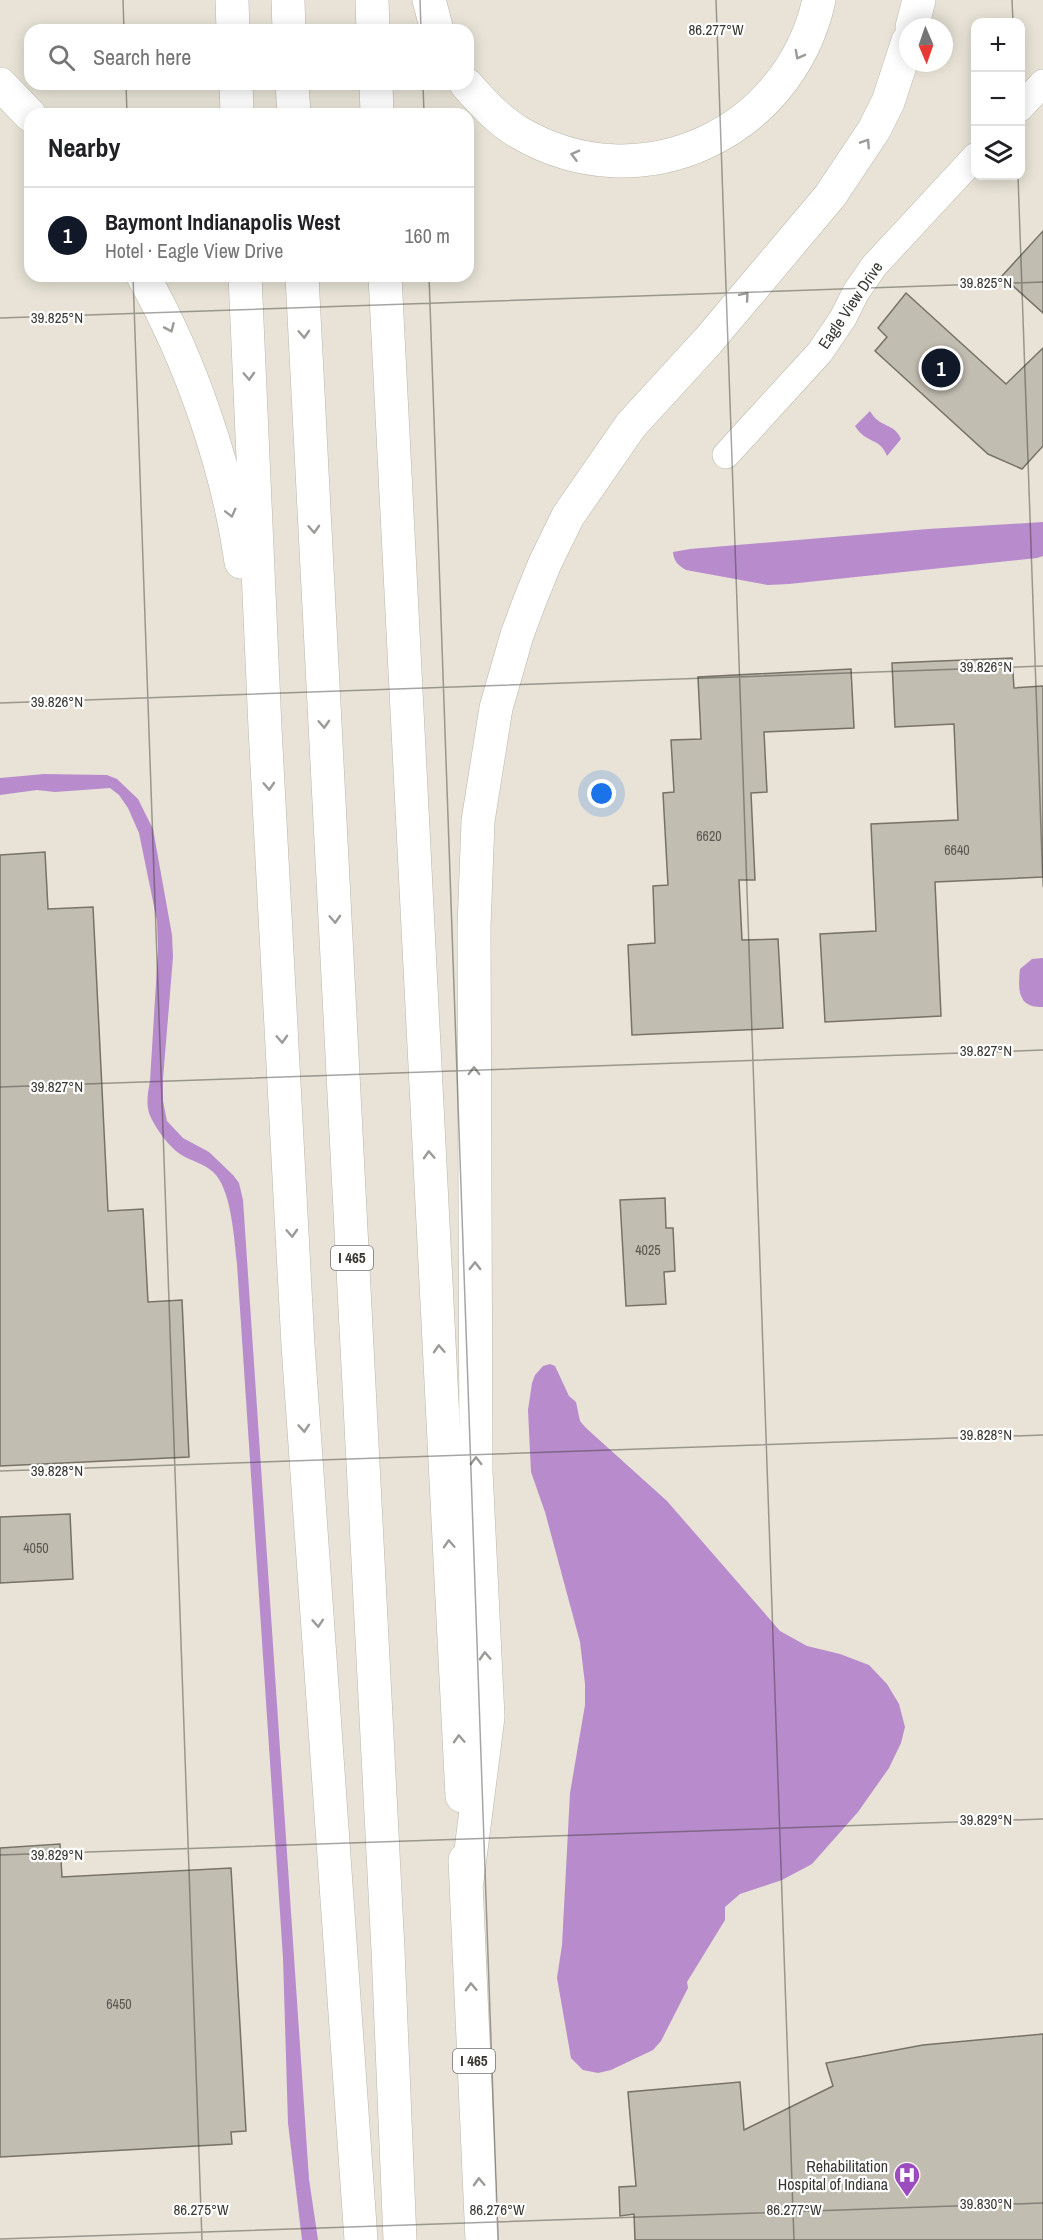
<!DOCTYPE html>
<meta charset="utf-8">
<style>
:root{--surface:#fff;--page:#f6f6f6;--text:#202124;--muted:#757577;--line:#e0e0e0;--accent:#111827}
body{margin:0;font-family:"Archivo Narrow",sans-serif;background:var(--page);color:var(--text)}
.controls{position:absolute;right:18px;top:18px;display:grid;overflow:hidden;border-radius:12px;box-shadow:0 3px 15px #0003}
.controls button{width:54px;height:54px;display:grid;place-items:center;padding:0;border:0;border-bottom:2px solid var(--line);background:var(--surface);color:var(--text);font:30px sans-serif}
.compass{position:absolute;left:899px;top:18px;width:54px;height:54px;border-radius:50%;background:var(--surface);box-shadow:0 3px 15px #0003;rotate:178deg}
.you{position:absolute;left:602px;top:794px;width:21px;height:21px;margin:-15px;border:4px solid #fff;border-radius:50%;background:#1a73e8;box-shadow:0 0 0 9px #1a73e833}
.badge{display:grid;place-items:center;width:39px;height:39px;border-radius:50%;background:var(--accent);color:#fff;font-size:20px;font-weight:700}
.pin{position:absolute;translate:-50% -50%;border:3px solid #fff;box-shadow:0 2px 6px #0006}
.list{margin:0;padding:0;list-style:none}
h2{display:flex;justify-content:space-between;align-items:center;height:78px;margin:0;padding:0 24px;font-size:26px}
h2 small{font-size:20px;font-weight:400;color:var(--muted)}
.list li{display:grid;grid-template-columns:39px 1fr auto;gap:18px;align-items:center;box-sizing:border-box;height:96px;padding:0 24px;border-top:2px solid var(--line)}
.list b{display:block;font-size:22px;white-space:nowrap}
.list p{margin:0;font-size:20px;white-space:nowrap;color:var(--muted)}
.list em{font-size:20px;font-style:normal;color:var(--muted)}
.icon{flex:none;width:33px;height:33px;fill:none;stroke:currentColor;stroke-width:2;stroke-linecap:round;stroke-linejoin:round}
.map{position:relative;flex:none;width:1043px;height:2240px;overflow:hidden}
.search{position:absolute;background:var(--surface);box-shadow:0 3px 15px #0003;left:24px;top:24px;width:450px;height:66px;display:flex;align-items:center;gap:15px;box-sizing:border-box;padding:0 21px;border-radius:18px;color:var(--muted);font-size:22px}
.panel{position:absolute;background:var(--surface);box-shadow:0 3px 15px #0003;left:24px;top:108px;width:450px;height:174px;border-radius:18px}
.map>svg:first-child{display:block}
</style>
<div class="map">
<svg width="1043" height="2240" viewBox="0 0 1043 2240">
<rect width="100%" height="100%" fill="#e8e3d6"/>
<!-- water -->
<g fill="#b88bcd">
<path d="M870,411C880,429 894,422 901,439L887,456C879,436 867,445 855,426Z"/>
<path d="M1043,522V556L1037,558L789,584L768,585L686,570C678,565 674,562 673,552L690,549L928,529Z"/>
<path d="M44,774L107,775L117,779L138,799L153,829L172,935L173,957L163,1079V1101L167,1121L183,1138L209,1152L233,1175L239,1183L243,1200L309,2179L318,2240H302L288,2123L283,1958L237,1264C234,1239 232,1195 216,1175C207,1164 190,1161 180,1154C168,1146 154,1126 149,1113C146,1103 148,1091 150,1081L158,950L157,921L139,833L128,808L119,795L110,788L55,792L37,790L0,795V778Z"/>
<path d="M1043,958V1007C1017,1008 1018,989 1020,969L1032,959Z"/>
<polygon points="550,1364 555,1366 569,1396 576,1402 580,1421 586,1428 667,1501 780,1631 807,1646 840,1654 869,1665 887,1684 899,1704 905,1727 901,1743 889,1768 858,1812 812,1864 782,1880 740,1894 725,1907 725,1920 687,1982 688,1988 661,2041 653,2050 611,2070 598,2073 583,2070 571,2058 557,1978 562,1945 570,1793 585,1705 585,1684 580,1642 545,1512 531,1472 528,1410 532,1383 535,1375 543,1366"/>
</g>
<!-- building -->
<g fill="#c2bdb1" stroke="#777267" stroke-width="1.5">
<polygon points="1043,231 1043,313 1002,276"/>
<polygon points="906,293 1006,384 1043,348 1043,446 1022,469 988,454 875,351 887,337 878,328"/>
<polygon points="1012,658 1014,688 1043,686 1043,877 935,882 941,1016 825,1022 820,934 876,931 871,824 958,820 954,724 895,727 892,663"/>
<polygon points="851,669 854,728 764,732 767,792 751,793 755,880 739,880 742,940 778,939 783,1028 632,1035 628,945 655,943 653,886 668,885 663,793 674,792 671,740 701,739 698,677"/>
<polygon points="45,852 48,909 93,907 108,1211 143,1209 148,1302 182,1300 189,1457 0,1466 0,855"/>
<polygon points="665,1198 666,1228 673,1228 675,1271 664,1272 666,1304 626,1306 620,1200"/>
<polygon points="70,1514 73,1579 0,1583 0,1517"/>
<polygon points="60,1844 62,1877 231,1868 246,2131 231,2132 232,2144 0,2157 0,1848"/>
<polygon points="1043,2034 1043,2240 635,2240 634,2214 620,2216 619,2187 636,2186 628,2092 740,2082 744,2130 833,2086 826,2063 923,2045"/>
</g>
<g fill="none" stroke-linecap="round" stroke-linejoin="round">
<!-- minor casing -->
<g stroke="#bbb6aa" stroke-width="28">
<g id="minor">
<polyline points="1020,108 1043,83"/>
<polyline points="726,455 820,352 843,318 856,292 874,266 976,156"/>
</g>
</g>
<!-- motorway casing -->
<g stroke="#bbb6aa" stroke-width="34">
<g id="motorway">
<polyline points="232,0 233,30"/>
<polyline points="288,0 289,30"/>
<polyline points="372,0 373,30"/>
<polyline points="429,0 437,30"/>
<polyline points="912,27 919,0"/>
<polyline points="0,84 30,115"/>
<polyline points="236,84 237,114"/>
<polyline points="292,84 294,114"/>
<polyline points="376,84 377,114"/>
<path d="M466,84C482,102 499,121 520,133C640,203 789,135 819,0"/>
<path d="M143,276C190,359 228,468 241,562"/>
<polyline points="245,276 265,728 298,1345 361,2240"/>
<polyline points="302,276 388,1950 400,2240"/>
<polyline points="385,276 462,1796"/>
<polyline points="465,1860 482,2240"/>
<polyline points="467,1881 488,1717 476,1471 474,927 478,821 496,708 517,635 530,600 545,563 568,516 631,425 708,341 830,196 874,130 888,102 908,41"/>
</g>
</g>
<!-- minor -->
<use href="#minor" stroke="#fff" stroke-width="27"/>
<!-- motorway -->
<use href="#motorway" stroke="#fff" stroke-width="33"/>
</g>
<!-- one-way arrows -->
<defs><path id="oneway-chevron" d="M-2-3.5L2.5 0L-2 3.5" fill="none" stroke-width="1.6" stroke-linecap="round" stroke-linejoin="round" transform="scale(1.5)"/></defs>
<g stroke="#9c9b98">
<use href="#oneway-chevron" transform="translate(799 55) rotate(118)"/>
<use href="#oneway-chevron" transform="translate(866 143) rotate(-57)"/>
<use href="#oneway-chevron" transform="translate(575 155) rotate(-165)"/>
<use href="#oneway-chevron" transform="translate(745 296) rotate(-50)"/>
<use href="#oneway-chevron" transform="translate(170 328) rotate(66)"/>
<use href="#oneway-chevron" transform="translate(304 334) rotate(87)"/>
<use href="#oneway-chevron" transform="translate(249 376) rotate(87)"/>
<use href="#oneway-chevron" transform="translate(231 513) rotate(76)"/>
<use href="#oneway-chevron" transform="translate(314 529) rotate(87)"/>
<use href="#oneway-chevron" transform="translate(324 724) rotate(87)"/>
<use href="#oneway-chevron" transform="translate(269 786) rotate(87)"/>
<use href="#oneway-chevron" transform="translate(335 919) rotate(87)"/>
<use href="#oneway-chevron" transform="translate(282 1039) rotate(87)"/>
<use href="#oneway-chevron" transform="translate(474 1071) rotate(-90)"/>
<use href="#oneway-chevron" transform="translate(429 1155) rotate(-93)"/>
<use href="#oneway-chevron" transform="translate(292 1233) rotate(87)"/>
<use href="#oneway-chevron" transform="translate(475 1266) rotate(-90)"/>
<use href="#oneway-chevron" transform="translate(439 1349) rotate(-93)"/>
<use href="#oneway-chevron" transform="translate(304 1428) rotate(86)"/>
<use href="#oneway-chevron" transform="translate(476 1461) rotate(-91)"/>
<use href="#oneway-chevron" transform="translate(449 1544) rotate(-93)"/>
<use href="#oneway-chevron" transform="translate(318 1623) rotate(86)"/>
<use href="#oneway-chevron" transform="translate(485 1656) rotate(-93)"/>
<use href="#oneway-chevron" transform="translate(459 1739) rotate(-93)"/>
<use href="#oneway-chevron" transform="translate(471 1987) rotate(-92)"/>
<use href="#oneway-chevron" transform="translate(479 2182) rotate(-92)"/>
</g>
<!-- ticks -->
<path fill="none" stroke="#393732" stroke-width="1.5" stroke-opacity="0.45" d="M123,0L124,30M420,0L421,30M716,0L794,2240M1012,0L1013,22M126,84L127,114M423,84L424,114M1018,176L1043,887M133,276L202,2240M429,276L498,2240M0,318L1043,282M0,703L1043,666M0,1087L1043,1050M0,1471L1043,1435M0,1855L1043,1819M0,2239L1043,2203"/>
<!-- icons -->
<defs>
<g id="hospital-pin" transform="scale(1.35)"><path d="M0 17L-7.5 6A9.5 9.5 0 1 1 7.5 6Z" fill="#9c4dbd" stroke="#fff"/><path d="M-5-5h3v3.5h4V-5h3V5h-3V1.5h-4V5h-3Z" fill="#fff"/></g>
</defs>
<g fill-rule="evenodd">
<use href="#hospital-pin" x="907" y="2175"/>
</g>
<g text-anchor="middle" stroke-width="4.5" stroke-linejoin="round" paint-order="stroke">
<!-- number labels -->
<g font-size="14" fill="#5b5852">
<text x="709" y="841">6620</text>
<text x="957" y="855">6640</text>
<text x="648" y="1255">4025</text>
<text x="36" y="1553">4050</text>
<text x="119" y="2009">6450</text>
</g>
<!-- shield labels -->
<g fill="#fff" stroke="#747370" stroke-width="1.5">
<rect x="331" y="1246" width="42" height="24" rx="4.5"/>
<rect x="453" y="2049" width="42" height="24" rx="4.5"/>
</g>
<g font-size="15" font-weight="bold" fill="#393732">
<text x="352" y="1263">I 465</text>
<text x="474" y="2066">I 465</text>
</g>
<!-- street labels -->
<g font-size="16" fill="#393732" stroke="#fff">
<text transform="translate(850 305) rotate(-56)" y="6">Eagle View Drive</text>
</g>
<!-- poi labels -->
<g font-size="16" fill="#393732" stroke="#fff" text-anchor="end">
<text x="888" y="2172">Rehabilitation<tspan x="888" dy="18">Hospital of Indiana</tspan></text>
</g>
</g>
<g font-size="15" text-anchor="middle" fill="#393732" stroke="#fff" stroke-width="4.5" stroke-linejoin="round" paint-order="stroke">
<text x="716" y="35">86.277°W</text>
<text x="986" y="288">39.825°N</text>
<text x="57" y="323">39.825°N</text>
<text x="986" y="672">39.826°N</text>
<text x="57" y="707">39.826°N</text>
<text x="986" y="1056">39.827°N</text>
<text x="57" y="1092">39.827°N</text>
<text x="986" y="1440">39.828°N</text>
<text x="57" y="1476">39.828°N</text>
<text x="986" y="1825">39.829°N</text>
<text x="57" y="1860">39.829°N</text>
<text x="986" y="2209">39.830°N</text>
<text x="201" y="2215">86.275°W</text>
<text x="497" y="2215">86.276°W</text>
<text x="794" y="2215">86.277°W</text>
</g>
</svg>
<div class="controls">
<button>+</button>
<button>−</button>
<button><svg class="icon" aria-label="layers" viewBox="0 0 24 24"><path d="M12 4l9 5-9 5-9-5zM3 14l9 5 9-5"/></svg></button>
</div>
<svg class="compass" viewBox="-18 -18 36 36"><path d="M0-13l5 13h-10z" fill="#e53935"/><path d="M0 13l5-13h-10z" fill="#757577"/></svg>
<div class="you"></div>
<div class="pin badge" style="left:941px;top:368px">1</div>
<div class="search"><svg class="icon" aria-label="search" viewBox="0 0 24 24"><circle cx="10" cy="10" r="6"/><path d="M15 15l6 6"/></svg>Search here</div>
<section class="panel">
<h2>Nearby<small></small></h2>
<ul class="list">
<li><span class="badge">1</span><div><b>Baymont Indianapolis West</b><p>Hotel · Eagle View Drive</p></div><em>160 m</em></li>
</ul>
</section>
</div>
